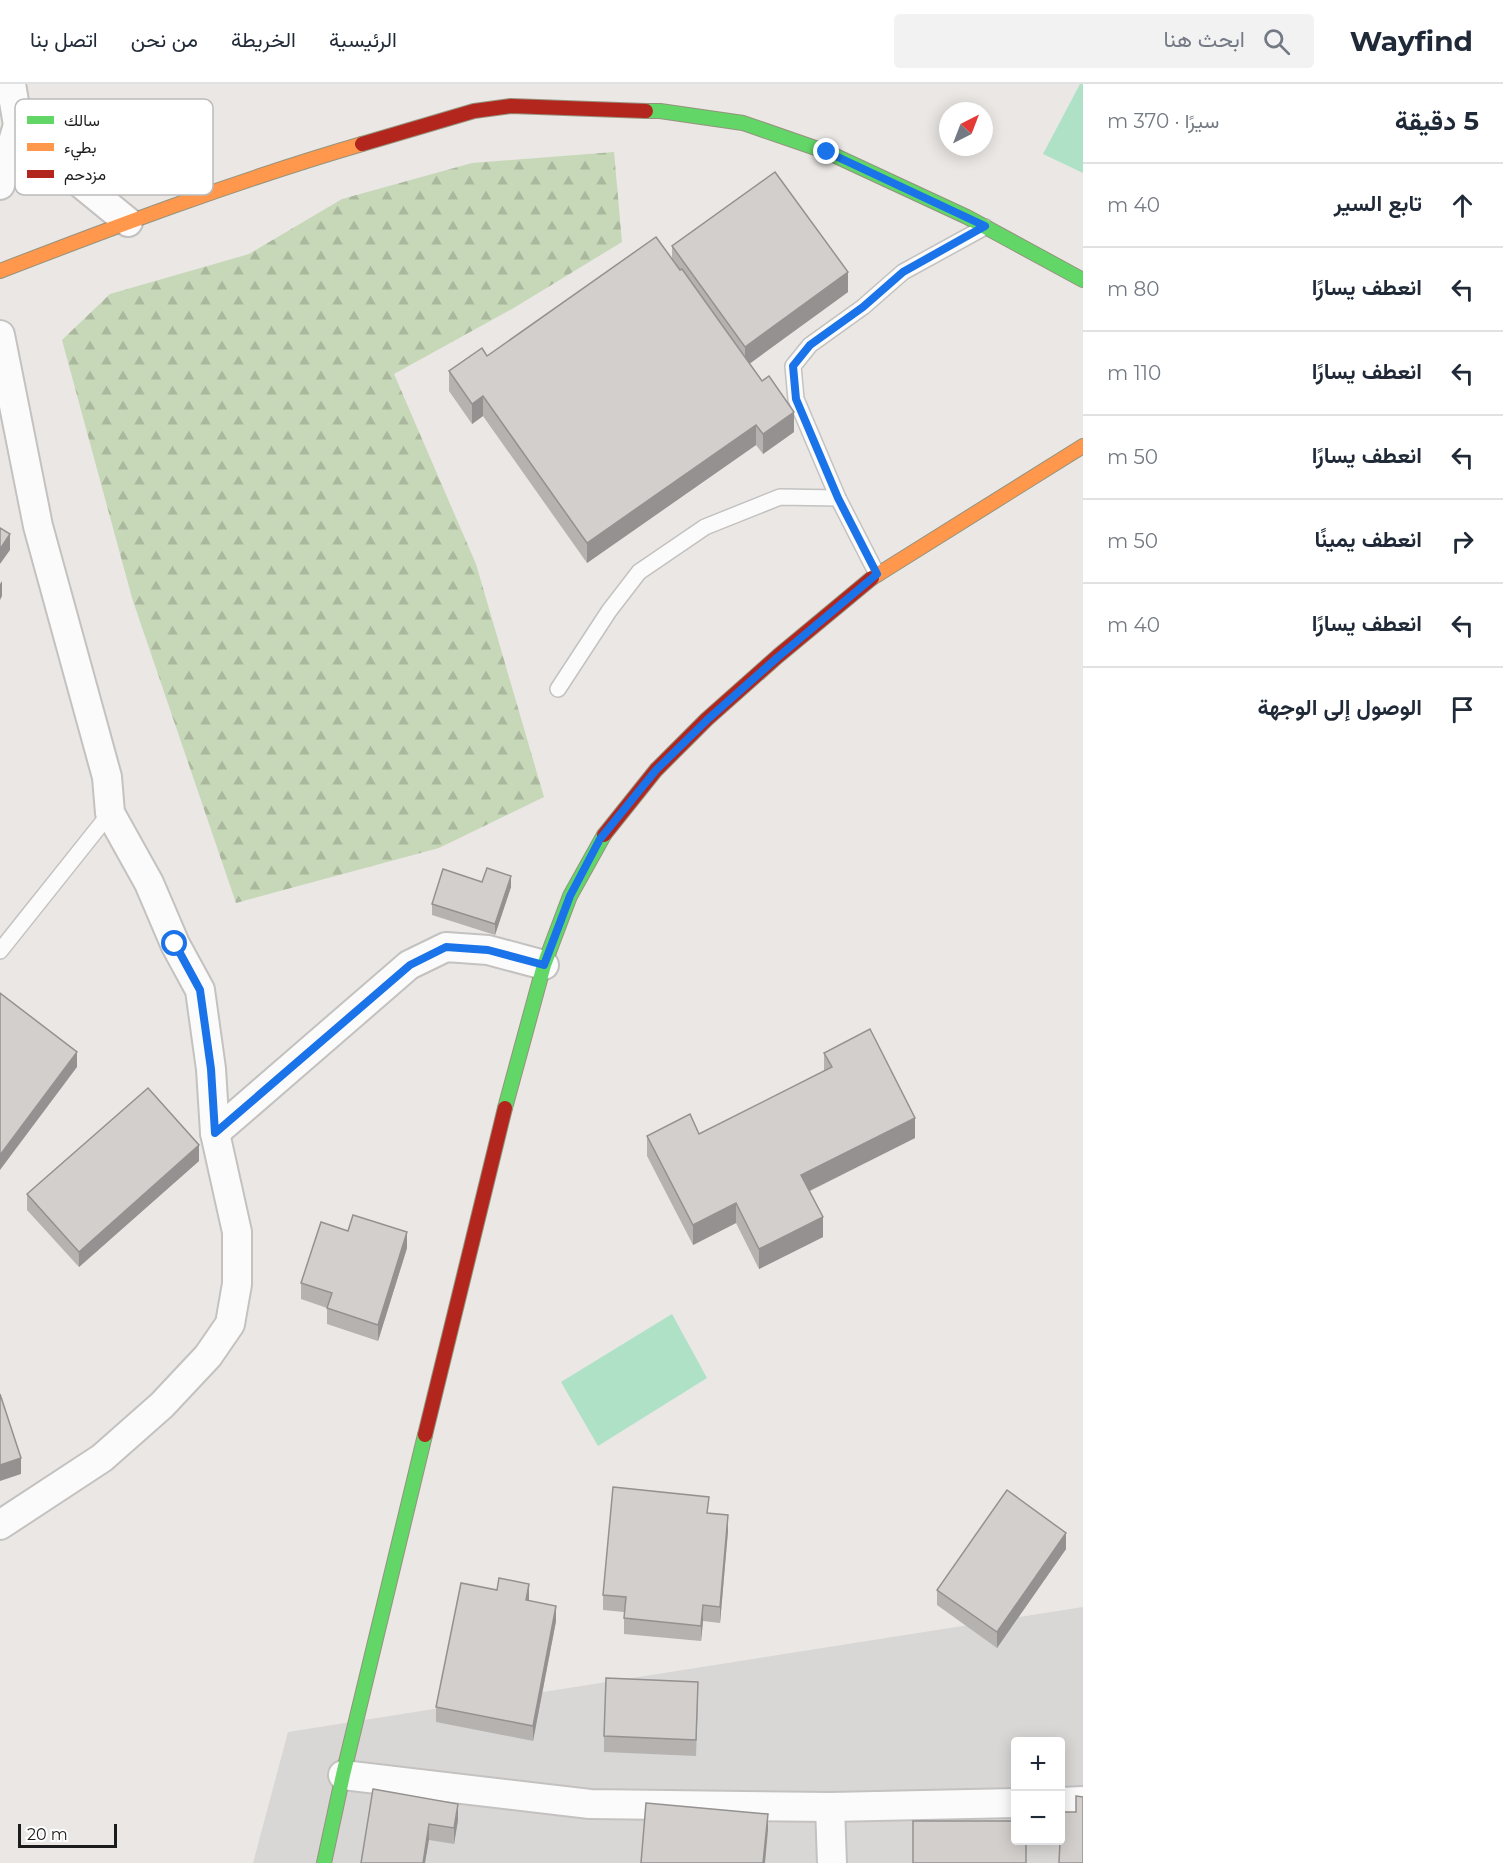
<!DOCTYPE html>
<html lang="ar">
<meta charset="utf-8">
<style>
:root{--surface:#fff;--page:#f2f2f3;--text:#1f2937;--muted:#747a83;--line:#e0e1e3}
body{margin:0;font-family:Montserrat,Vazirmatn,sans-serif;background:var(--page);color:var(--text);direction:rtl}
.controls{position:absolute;right:18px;bottom:18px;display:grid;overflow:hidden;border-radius:6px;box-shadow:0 3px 15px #0003}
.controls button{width:54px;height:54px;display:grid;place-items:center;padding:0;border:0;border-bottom:2px solid var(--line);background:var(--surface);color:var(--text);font:30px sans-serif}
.compass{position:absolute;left:939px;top:18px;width:54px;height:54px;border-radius:50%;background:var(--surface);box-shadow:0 3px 15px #0003;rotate:42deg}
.scale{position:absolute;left:18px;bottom:15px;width:99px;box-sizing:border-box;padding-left:6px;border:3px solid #1c1c1c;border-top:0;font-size:16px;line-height:21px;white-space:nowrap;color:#1c1c1c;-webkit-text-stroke:4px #fff;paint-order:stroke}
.stop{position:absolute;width:18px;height:18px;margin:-14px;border:4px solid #1a73e8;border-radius:50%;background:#fff}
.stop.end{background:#1a73e8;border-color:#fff;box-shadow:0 2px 6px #0008}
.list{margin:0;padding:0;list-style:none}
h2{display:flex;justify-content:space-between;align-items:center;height:78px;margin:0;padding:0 24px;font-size:26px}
h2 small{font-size:20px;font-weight:400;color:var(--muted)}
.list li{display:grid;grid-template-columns:39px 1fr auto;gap:18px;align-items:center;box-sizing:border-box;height:84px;padding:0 24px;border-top:2px solid var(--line)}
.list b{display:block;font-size:22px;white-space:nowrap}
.list em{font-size:20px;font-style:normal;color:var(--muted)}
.icon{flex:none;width:33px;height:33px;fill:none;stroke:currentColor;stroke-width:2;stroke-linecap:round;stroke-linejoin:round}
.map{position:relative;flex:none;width:1083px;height:1779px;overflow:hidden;direction:ltr}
header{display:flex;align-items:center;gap:36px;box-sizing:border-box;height:84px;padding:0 30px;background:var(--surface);border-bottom:2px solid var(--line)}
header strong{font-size:28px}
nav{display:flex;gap:33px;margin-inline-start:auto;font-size:21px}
.search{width:420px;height:54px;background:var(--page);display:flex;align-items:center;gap:15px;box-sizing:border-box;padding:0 21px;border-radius:6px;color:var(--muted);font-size:22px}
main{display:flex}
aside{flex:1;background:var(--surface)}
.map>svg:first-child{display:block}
</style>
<header>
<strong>Wayfind</strong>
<div class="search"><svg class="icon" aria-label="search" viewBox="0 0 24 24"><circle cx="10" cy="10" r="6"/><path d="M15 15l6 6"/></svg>ابحث هنا</div>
<nav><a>الرئيسية</a><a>الخريطة</a><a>من نحن</a><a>اتصل بنا</a></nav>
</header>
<main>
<aside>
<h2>5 دقيقة<small>سيرًا · 370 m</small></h2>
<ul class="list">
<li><svg class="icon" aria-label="ahead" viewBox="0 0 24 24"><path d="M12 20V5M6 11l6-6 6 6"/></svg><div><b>تابع السير</b></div><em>40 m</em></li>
<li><svg class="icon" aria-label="left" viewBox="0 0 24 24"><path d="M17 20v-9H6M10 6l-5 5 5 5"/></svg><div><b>انعطف يسارًا</b></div><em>80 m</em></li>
<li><svg class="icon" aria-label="left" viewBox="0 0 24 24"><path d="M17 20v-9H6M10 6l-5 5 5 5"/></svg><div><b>انعطف يسارًا</b></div><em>110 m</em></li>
<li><svg class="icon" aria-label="left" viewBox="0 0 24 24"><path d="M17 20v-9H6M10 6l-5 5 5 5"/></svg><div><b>انعطف يسارًا</b></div><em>50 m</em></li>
<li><svg class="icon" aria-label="right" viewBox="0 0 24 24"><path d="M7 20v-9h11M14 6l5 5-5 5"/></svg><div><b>انعطف يمينًا</b></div><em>50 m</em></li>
<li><svg class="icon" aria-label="left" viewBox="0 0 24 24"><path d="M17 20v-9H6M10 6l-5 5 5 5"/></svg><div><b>انعطف يسارًا</b></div><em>40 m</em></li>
<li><svg class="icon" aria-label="arrive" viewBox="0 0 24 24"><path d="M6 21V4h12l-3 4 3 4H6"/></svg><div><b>الوصول إلى الوجهة</b></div></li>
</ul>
</aside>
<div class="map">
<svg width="1083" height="1779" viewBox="0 0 1083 1779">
<defs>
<pattern id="forest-firs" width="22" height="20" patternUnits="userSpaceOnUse" patternTransform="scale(1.5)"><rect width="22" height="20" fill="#c7d8b9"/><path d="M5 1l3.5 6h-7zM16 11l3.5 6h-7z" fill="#aab99e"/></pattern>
</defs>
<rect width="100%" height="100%" fill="#eae7e4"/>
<!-- residential -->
<path fill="#d9d7d6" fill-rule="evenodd" d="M1083,1523V1779H253L288,1648ZM1016,1658H1060V1756H1016Z"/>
<!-- forest -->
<polygon fill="url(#forest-firs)" points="614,68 622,158 512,225 394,290 476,480 544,713 439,764 236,819 132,514 62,256 110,210 249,170 342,115 472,79"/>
<!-- pitch -->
<g fill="#afe1c7">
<polygon points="1080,0 1083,0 1083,89 1043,70"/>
<polygon points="672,1230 707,1294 598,1362 561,1298"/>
</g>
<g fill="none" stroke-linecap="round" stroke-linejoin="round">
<!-- lane casing -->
<g stroke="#c3c2c0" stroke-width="18">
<g id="lane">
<polyline points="877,490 838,414 796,315 793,282 810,261 863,223 903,188 985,143"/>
<polyline points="558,605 609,527 639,488 705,443 780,413 838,414"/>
<polyline points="0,867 110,729"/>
</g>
</g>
<!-- street casing -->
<g stroke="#c3c2c0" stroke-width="32">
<g id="street">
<polyline points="18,41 51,75 128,138"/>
<polyline points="0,101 18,41 11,0"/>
<polyline points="0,251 38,442 107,693 110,729 149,799 175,860 200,906 211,985 215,1049 237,1148 237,1200 230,1240 208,1272 162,1321 102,1374 0,1441"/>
<polyline points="215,1049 409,881 446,863 488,866 544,881"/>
<polyline points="343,1691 590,1720 830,1723 1016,1719"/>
<polyline points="1060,1718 1083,1717"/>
<polyline points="830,1723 832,1779"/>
</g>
</g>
<!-- fast casing -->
<g stroke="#94937d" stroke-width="16">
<g id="fast">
<polyline points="646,27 660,27 743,39 827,68 967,133 1083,196"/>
<polyline points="505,1024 544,881 570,812 604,751"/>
<polyline points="324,1779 343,1691 425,1351"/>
</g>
</g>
<!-- slow casing -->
<g stroke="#94937d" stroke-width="16">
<g id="slow">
<path d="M0,187C119,141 239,96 362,60"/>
<polyline points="872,494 1083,362"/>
</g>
</g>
<!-- jam casing -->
<g stroke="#94937d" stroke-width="16">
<g id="jam">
<polyline points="362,60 474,27 511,22 646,27"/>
<polyline points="604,751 656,686 707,635 778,572 872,494"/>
<polyline points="425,1351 505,1024"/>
</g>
</g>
<!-- lane -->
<use href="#lane" stroke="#fcfbfb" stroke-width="15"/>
<!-- street -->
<use href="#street" stroke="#fcfbfb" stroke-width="28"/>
<!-- fast -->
<use href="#fast" stroke="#63d668" stroke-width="14"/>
<!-- slow -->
<use href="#slow" stroke="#ff974d" stroke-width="14"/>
<!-- jam -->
<use href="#jam" stroke="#b3261e" stroke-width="14"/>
</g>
<!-- wall -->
<g fill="#b5b2b0">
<polygon points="672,162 848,208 749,280 794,348 763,370 756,361 587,479 483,332 472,340 449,307 449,287 487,272 672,174"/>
<polygon points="482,798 511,803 495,851 432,831 432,820"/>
<polygon points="824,969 915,1054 810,1107 823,1153 759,1185 736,1139 693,1161 647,1072 647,1052 699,1050 824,987"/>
<polygon points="199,1077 79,1183 27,1126 27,1110"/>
<polygon points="407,1164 378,1257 327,1240 327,1224 301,1215 301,1199"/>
<polygon points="709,1430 728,1447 720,1539 703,1537 701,1557 624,1550 624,1528 603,1526 603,1511"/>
<polygon points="1066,1465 997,1564 937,1521 937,1506"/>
<polygon points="529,1516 556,1537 533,1657 436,1638 436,1623"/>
<polygon points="698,1614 696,1672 604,1668 604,1652"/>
<polygon points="373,1705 458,1736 454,1760 429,1756"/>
</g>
<!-- shaded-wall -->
<g fill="#949190">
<polygon points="848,188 848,208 745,283 745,263"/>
<polygon points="483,312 483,332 472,340 472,320"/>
<polygon points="794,328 794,348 763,370 763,350"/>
<polygon points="756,341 756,361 587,479 587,459"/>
<polygon points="10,450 10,466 0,480 0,465"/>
<polygon points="2,497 2,512 0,516 0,500"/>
<polygon points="511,792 511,803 495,851 495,840"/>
<polygon points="77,968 77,983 0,1086 0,1071"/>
<polygon points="915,1034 915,1054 801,1111 801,1091"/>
<polygon points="199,1061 199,1077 79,1183 79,1168"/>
<polygon points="736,1119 736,1139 693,1161 693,1141"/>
<polygon points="823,1133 823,1153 759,1185 759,1165"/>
<polygon points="407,1148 407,1164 378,1257 378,1241"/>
<polygon points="21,1374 21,1390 0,1397 0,1381"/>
<polygon points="728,1431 728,1447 720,1539 720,1523"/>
<polygon points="1066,1449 1066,1465 997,1564 997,1548"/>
<polygon points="529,1500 529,1516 526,1516"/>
<polygon points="703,1521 703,1537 701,1557 701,1542"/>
<polygon points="556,1522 556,1537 533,1657 533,1642"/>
<polygon points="458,1720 458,1736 454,1760 454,1744"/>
<polygon points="768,1730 768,1746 765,1779 763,1779"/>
<polygon points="429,1740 429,1756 425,1779 423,1779"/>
</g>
<!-- building -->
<g fill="#d3cfcd" stroke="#949190" stroke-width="1.5">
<polygon points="775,88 848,188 745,263 672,162"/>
<polygon points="656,153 680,186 682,185 762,297 769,292 794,328 763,350 756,341 587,459 483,312 472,320 449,287 482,264 487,272"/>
<polygon points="0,444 10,450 0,465"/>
<polygon points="487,784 511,792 495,840 432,820 443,785 482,798"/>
<polygon points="0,909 77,968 0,1071"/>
<polygon points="870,945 915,1034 801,1091 823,1133 759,1165 736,1119 693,1141 647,1052 690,1030 699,1050 832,983 824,969"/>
<polygon points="148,1004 199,1061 79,1168 27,1110"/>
<polygon points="353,1131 407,1148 378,1241 327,1224 332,1209 301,1199 321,1138 348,1147"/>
<polygon points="0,1310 21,1374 0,1381"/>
<polygon points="613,1403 709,1413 707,1429 728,1431 720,1523 703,1521 701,1542 624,1534 626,1513 603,1511"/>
<polygon points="1007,1406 1066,1449 997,1548 937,1506"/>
<polygon points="499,1494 529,1500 526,1516 556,1522 533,1642 436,1623 461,1499 497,1506"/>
<polygon points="606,1594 698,1598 696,1656 604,1652"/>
<polygon points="373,1705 458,1720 454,1744 429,1740 423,1779 361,1779"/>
<polygon points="1076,1712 1083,1713 1083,1779 1059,1779 1060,1756 1060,1728 1076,1728"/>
<polygon points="646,1719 768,1730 763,1779 641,1779"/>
<polygon points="913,1737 1016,1737 1016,1756 1026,1756 1026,1779 913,1779"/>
</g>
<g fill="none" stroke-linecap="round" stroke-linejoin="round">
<!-- route -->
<polyline stroke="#1a73e8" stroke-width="8" points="175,860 200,906 211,985 215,1049 410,881 446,863 488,866 544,881 570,812 600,755 656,686 708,635 778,573 877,490 838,414 796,315 793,282 810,261 863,223 903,188 985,142 827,68"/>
</g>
<!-- legend -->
<rect x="15" y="15" width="198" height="96" rx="9" fill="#fff" stroke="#bbb" stroke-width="1.5"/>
<rect x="27" y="32" width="27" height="8" fill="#63d668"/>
<rect x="27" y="59" width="27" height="8" fill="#ff974d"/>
<rect x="27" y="86" width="27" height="8" fill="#b3261e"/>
<g font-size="16" fill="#1c1c1c">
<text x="64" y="42">سالك</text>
<text x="64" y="69">بطيء</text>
<text x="64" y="96">مزدحم</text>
</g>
</svg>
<div class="controls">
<button>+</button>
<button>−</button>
</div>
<svg class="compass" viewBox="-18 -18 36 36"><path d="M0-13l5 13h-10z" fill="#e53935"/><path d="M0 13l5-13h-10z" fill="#747a83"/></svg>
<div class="scale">20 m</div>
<div class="stop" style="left:175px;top:860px"></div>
<div class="stop end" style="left:827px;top:68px"></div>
</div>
</main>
